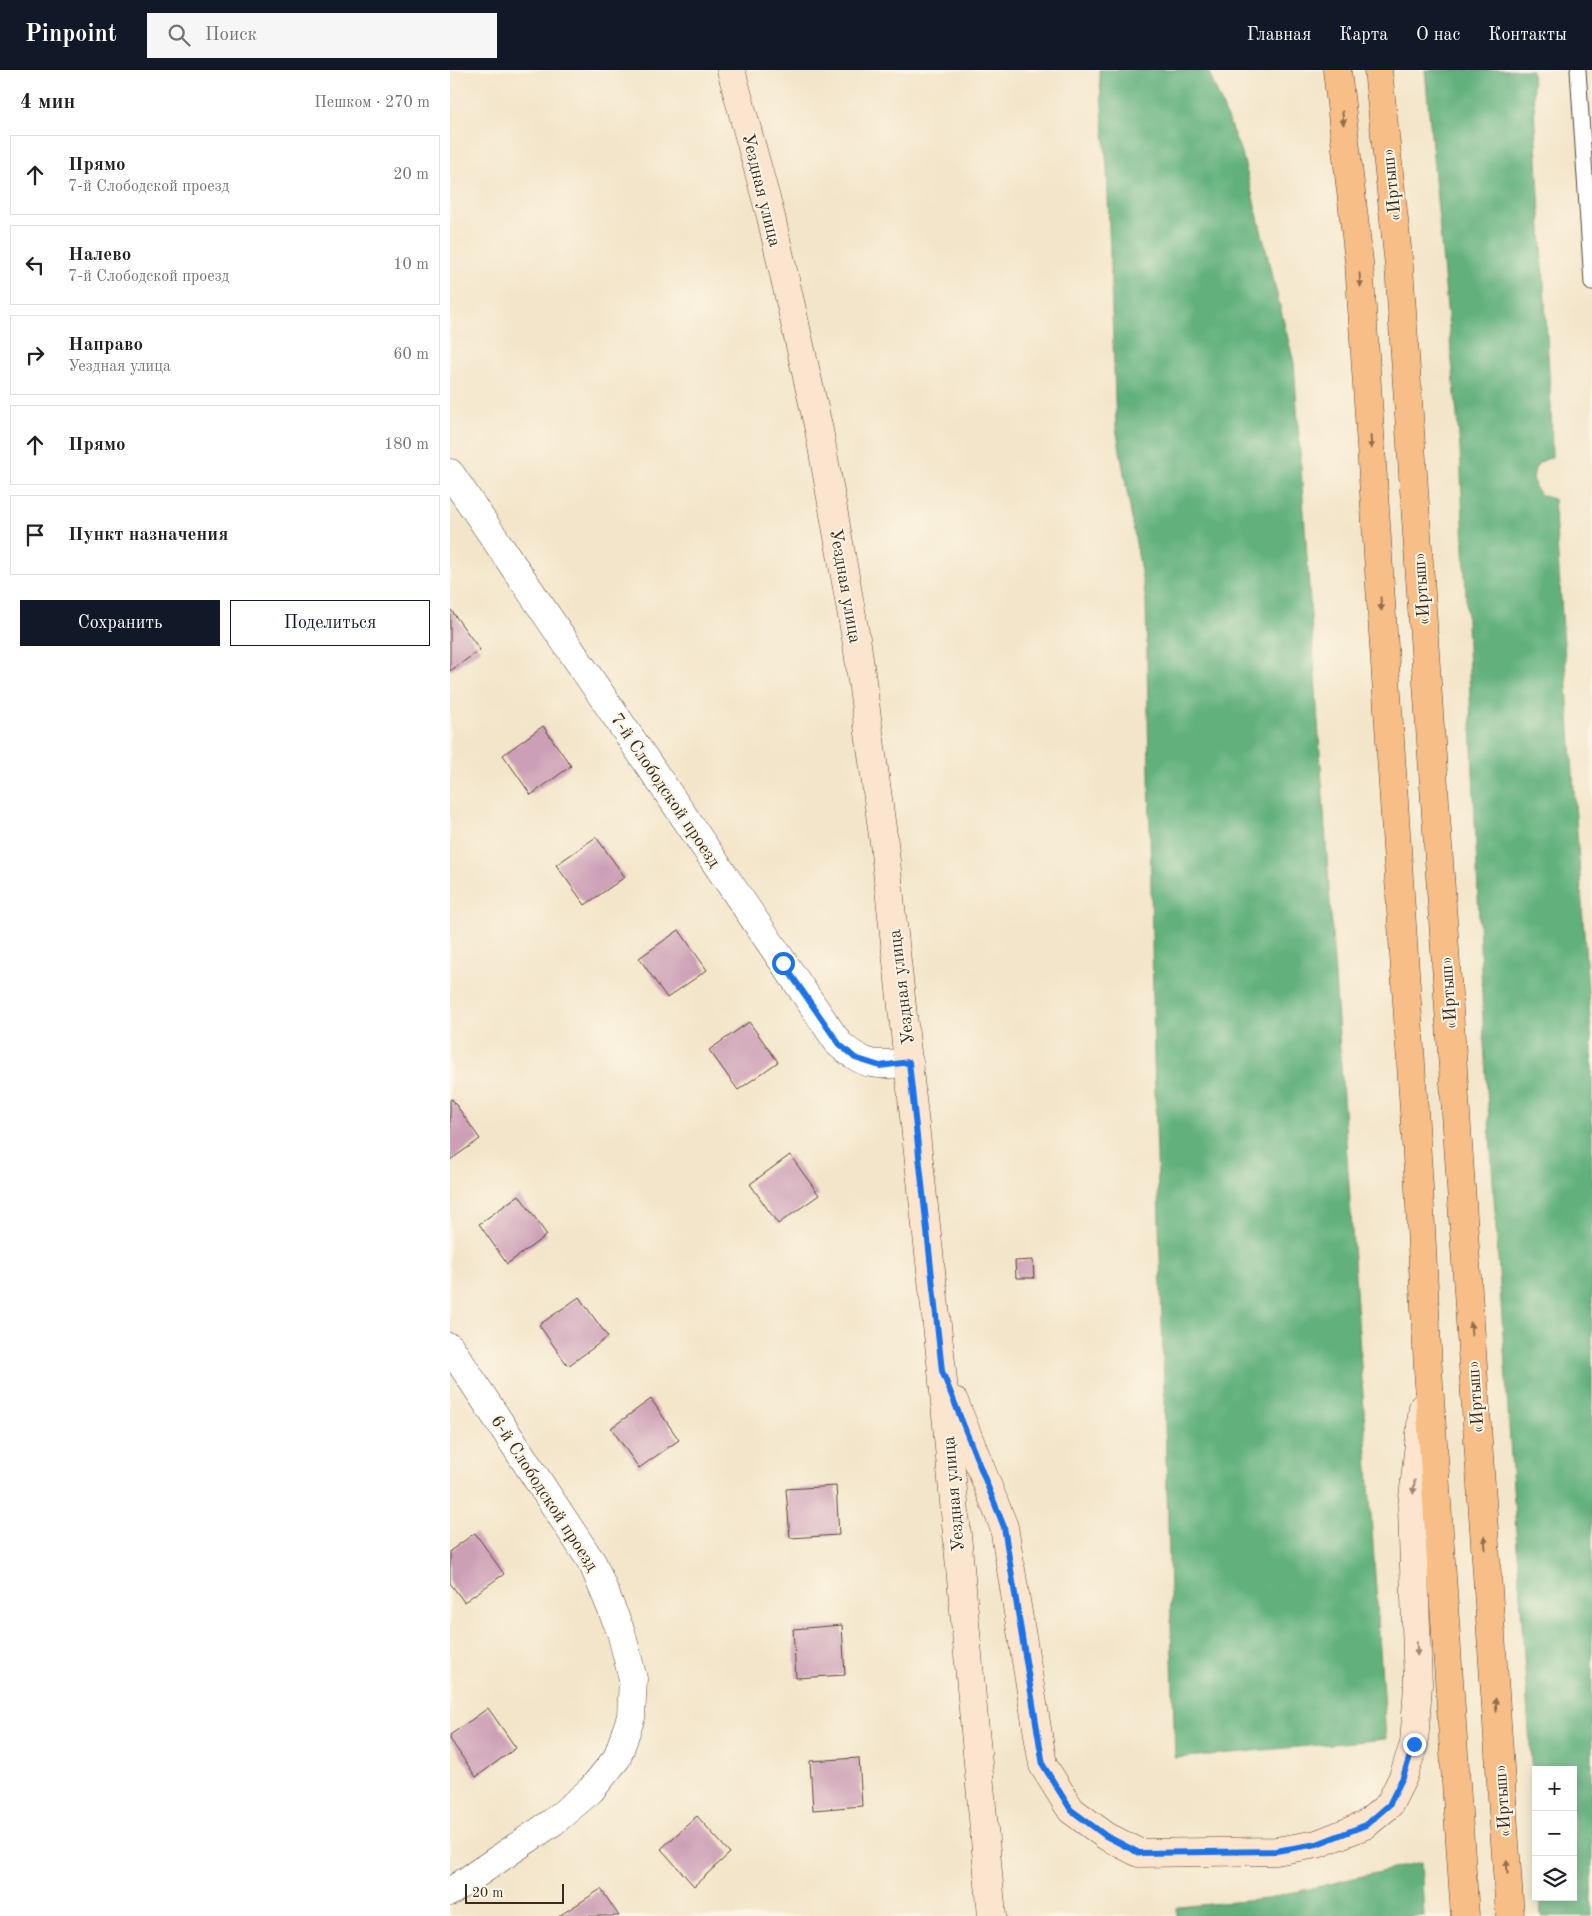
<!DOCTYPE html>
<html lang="ru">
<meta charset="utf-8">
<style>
:root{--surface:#fff;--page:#f6f6f6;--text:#202124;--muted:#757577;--line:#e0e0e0;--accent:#111827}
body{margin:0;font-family:"Old Standard TT",serif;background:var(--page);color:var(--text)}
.controls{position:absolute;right:15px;bottom:15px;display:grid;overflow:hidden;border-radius:0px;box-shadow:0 2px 12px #0003}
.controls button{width:45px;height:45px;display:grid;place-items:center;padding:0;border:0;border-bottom:1px solid var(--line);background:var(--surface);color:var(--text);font:25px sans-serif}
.scale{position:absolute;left:15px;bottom:12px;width:99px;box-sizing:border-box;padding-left:5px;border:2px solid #3b2a1e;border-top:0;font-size:14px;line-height:18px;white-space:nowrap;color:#3b2a1e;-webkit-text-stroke:4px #fcf5e5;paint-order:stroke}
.stop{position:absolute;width:15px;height:15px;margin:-11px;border:4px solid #1a73e8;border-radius:50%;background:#fff}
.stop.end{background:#1a73e8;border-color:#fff;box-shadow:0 1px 5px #0008}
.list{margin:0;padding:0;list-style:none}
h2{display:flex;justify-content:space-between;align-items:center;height:65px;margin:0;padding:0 20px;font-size:21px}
h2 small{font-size:16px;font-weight:400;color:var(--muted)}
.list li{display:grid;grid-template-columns:32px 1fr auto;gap:15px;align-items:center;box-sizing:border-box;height:80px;margin:0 10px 10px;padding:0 10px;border:1px solid var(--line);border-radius:0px}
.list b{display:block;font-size:19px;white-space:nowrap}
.list p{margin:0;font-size:16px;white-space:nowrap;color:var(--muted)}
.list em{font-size:16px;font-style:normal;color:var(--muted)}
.actions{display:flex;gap:10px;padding:15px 20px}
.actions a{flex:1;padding:11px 0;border:1px solid var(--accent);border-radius:0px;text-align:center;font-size:18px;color:var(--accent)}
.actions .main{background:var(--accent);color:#fff}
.icon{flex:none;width:28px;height:28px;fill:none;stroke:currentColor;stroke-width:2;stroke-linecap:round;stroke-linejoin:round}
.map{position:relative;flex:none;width:1142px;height:1846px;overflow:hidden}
header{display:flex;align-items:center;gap:30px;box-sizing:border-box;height:70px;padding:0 25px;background:var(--accent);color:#fff}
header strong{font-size:24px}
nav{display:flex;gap:28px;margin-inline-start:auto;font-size:18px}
.search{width:350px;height:45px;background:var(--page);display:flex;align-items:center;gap:12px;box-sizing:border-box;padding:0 18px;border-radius:0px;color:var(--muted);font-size:19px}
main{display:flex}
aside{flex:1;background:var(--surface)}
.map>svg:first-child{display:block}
</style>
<header>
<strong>Pinpoint</strong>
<div class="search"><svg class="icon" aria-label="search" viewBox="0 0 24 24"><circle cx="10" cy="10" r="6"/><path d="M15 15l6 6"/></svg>Поиск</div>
<nav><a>Главная</a><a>Карта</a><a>О нас</a><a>Контакты</a></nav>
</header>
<main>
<aside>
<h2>4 мин<small>Пешком · 270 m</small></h2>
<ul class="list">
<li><svg class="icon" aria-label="ahead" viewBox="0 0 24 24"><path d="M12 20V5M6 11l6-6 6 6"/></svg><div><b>Прямо</b><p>7-й Слободской проезд</p></div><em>20 m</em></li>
<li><svg class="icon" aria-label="left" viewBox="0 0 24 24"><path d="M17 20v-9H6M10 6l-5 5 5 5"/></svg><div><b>Налево</b><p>7-й Слободской проезд</p></div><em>10 m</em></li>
<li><svg class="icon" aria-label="right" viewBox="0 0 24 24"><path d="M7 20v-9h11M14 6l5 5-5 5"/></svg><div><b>Направо</b><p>Уездная улица</p></div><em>60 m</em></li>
<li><svg class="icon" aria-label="ahead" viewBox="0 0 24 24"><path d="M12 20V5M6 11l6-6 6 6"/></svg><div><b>Прямо</b></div><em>180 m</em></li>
<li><svg class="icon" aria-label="arrive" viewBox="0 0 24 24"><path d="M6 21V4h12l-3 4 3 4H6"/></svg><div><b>Пункт назначения</b></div></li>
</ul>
<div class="actions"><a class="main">Сохранить</a><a>Поделиться</a></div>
</aside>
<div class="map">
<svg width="1142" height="1846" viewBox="0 0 1142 1846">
<rect width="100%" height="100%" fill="#fcf5e5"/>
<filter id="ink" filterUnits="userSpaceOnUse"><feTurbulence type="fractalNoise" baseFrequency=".02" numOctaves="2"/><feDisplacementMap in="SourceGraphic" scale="10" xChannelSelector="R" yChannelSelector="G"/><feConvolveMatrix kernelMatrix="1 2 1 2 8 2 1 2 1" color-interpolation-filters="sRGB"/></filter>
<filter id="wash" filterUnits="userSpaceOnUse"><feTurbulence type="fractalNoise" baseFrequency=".0096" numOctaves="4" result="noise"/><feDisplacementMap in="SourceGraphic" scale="20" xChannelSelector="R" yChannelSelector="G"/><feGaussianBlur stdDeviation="1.12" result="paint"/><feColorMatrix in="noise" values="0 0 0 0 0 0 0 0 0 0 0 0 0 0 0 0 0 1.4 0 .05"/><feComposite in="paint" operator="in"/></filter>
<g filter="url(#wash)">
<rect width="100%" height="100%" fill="#f3e5c9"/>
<!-- forest -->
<g fill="#62b17d" stroke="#4e6e4e">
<polygon points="649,0 758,0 793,87 844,293 936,1669 725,1688 704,986 696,531 666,357 657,98"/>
<path d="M975,0H1082L1101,338L1102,387C1098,389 1094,390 1090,392C1081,400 1081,418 1092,425C1095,427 1100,428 1104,429L1142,979V1846H1091L1090,1827H1123V1700H1086V1768L1034,974L1010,378Z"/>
<polygon points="971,1792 974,1846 727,1846 727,1837 817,1829"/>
</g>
<g id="blocks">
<!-- building -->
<g fill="#cc9fb6">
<polygon points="1,540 30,580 0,601 0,541"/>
<polygon points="93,656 121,696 81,725 53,685"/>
<polygon points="146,767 175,807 135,835 106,795"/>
<polygon points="229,860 257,900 217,928 189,888"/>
<polygon points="299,952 328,992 288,1020 259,980"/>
<polygon points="2,1029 30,1069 0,1090 0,1030"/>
<polygon points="340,1085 369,1125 328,1154 300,1114"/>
<polygon points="69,1125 97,1165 57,1194 29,1154"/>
<polygon points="583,1190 584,1208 566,1208 565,1191"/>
<polygon points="129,1227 158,1267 118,1296 89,1255"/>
<polygon points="201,1329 229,1370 189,1398 161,1358"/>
<polygon points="386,1416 389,1465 340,1468 336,1419"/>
<polygon points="25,1463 54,1504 14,1532 0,1513 0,1481"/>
<polygon points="392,1555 395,1605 346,1608 343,1559"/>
<polygon points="38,1638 66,1678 26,1707 0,1669 0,1665"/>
<polygon points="409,1688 412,1736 363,1740 360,1691"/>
<polygon points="247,1746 280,1783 244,1816 211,1779"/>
<polygon points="151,1819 169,1846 109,1846"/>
</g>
</g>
</g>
<g filter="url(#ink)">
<use href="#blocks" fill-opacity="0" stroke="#574638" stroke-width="1"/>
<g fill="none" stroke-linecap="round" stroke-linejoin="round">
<!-- lane casing -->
<g stroke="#574638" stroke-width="17">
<polyline id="lane" points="1128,0 1142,213"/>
</g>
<!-- street casing -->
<g stroke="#574638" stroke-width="29">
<g id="street">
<path d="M0,403L389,974C416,997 426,996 459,992"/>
<polyline points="0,1277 143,1494 171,1562 183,1609 181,1647 167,1688 141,1720 103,1752 0,1822"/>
</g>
</g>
<!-- secondary casing -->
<g stroke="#574638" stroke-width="29">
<g id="secondary">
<polyline points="281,0 321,147 369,360 407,574 434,773 492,1301 542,1846"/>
<polyline points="504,1331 554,1457 593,1695 621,1740 656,1766 689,1783 826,1781 867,1774 915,1755 939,1735 953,1707 964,1674 968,1615 962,1437 973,1337"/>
</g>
</g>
<!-- highway casing -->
<g stroke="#574638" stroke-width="29">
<g id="highway">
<polyline points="887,0 909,192 969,1117 978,1299 1015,1846"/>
<polyline points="928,0 949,196 1060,1846"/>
</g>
</g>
<!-- lane -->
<use href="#lane" stroke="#fff" stroke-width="15"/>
<!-- street -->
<use href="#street" stroke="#fff" stroke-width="28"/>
<!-- secondary -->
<use href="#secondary" stroke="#fce5cf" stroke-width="28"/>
<!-- highway -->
<use href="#highway" stroke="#f7be87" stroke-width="28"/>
</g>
<!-- one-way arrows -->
<defs><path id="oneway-solid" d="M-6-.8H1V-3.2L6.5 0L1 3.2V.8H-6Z" transform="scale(1.25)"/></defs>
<g fill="#906d4d">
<use href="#oneway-solid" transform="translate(893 48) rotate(84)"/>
<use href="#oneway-solid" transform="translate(910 210) rotate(86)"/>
<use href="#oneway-solid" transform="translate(921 372) rotate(86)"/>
<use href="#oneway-solid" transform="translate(931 534) rotate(86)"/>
<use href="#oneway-solid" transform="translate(1021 1259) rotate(-94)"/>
<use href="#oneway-solid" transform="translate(1035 1473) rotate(-94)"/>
<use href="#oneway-solid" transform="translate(1046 1635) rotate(-94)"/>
<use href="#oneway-solid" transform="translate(1057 1797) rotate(-94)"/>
</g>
<g fill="#9c8876">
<use href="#oneway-solid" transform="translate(964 1417) rotate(97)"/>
<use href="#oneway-solid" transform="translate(967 1579) rotate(88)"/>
</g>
</g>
<g fill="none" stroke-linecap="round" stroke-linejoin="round" filter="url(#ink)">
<!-- route -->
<polyline stroke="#1a73e8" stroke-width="6" points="333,893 389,974 405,988 430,996 459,992 492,1301 554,1457 593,1695 621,1740 656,1766 689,1783 826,1781 867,1774 916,1755 939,1735 953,1707 964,1674"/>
</g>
<g text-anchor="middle" stroke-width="4" stroke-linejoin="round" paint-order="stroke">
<!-- street labels -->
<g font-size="18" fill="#3b2a1e" stroke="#fcf5e5">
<text transform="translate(941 115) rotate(-96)" y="6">«Иртыш»</text>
<text transform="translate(312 120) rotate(76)" y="6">Уездная улица</text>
<text transform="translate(396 516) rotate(80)" y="6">Уездная улица</text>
<text transform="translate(971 519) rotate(-94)" y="6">«Иртыш»</text>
<text transform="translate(216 720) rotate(56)" y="6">7-й Слободской проезд</text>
<text transform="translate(451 917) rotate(-97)" y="6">Уездная улица</text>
<text transform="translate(998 923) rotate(-94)" y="6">«Иртыш»</text>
<text transform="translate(1025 1327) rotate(-94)" y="6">«Иртыш»</text>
<text transform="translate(95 1423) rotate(57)" y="6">6-й Слободской проезд</text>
<text transform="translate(503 1424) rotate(-95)" y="6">Уездная улица</text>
<text transform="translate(1052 1731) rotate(-94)" y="6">«Иртыш»</text>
</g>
</g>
</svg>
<div class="controls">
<button>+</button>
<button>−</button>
<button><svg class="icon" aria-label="layers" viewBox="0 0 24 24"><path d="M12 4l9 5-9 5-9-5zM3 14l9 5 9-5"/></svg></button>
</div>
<div class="scale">20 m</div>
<div class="stop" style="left:333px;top:893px"></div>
<div class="stop end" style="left:964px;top:1674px"></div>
</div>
</main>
